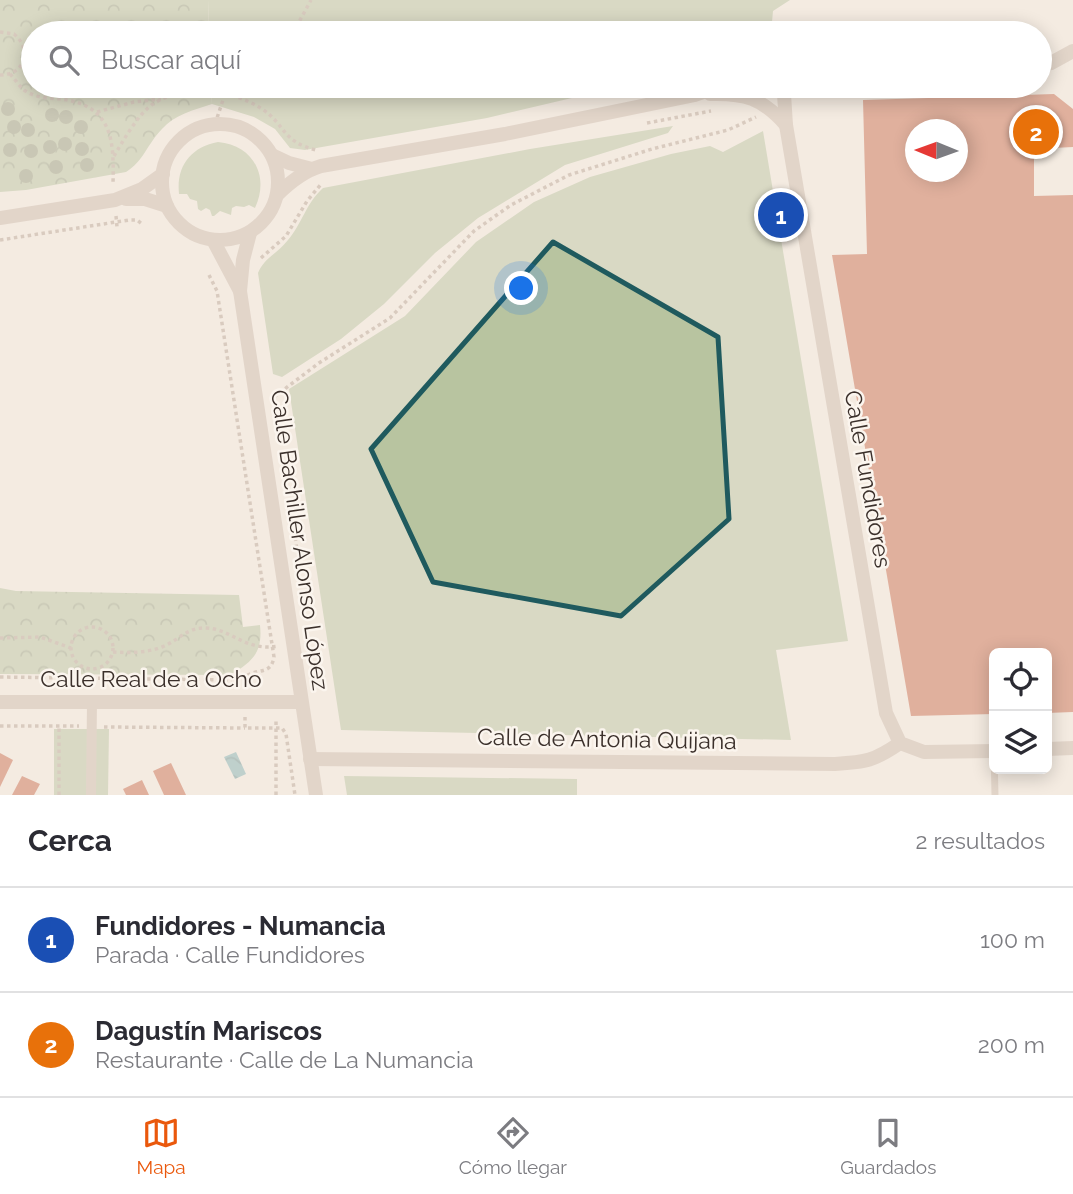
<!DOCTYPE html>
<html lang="es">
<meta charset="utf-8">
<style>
:root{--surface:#fff;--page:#f2f2f3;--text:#2b2b33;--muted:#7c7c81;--line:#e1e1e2;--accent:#ea580c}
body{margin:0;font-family:Raleway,sans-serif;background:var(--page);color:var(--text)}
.controls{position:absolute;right:21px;bottom:21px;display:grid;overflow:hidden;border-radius:10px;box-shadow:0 4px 18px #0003}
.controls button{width:63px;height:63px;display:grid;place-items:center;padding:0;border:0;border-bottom:2px solid var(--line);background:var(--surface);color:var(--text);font:35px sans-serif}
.compass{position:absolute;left:905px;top:119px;width:63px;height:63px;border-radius:50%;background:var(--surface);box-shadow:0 4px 18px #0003;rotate:271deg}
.you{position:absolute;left:522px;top:289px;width:24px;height:24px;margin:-18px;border:5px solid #fff;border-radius:50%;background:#1a73e8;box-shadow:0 0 0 10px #1a73e833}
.badge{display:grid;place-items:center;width:46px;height:46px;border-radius:50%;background:var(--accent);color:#fff;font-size:23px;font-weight:700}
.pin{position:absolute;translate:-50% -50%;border:4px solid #fff;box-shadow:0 2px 7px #0006}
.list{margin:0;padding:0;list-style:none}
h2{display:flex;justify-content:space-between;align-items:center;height:91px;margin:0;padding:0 28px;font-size:30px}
h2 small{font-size:23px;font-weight:400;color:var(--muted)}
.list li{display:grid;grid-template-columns:46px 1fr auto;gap:21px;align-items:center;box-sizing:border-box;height:105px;padding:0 28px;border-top:2px solid var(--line)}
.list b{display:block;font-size:26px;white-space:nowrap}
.list p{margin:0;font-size:23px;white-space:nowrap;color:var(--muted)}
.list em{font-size:23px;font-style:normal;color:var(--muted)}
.icon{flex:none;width:38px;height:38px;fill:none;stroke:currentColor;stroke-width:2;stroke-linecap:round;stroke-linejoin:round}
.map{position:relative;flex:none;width:1073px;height:795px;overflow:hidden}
.search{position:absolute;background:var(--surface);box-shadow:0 4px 18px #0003;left:21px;right:21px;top:21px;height:77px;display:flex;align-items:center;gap:18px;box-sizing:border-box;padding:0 24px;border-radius:38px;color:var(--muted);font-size:26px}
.sheet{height:301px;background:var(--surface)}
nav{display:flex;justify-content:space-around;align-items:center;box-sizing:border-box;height:98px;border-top:2px solid var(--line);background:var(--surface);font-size:19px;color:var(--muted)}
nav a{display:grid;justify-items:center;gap:4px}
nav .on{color:var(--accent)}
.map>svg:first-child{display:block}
</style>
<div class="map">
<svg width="1073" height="795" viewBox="0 0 1073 795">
<defs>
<pattern id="forest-crowns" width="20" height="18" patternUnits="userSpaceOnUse" patternTransform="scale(1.75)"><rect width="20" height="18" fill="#b8c4a0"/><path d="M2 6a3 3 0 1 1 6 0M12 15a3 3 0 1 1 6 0" fill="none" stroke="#97a083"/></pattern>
<pattern id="water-waves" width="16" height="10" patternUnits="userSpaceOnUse" patternTransform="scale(1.75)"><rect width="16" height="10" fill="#7fb0b2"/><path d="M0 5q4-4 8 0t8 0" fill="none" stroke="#699091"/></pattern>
</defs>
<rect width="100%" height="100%" fill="#f4ebe1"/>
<!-- green -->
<g fill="#b8c4a0">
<polygon points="208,0 790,0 773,11 771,33 209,33"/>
<polygon points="211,86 623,86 487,118 305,150 290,148 275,129 254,117 212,104"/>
<path d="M673,126L668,133L565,165L478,218L435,253L384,304L341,339L282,377L273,374L258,273C264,258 278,253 288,240C302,224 306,203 323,188L530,149Z"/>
<polygon points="763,131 848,641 776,650 791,740 341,730 289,389 405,316 476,242 534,202 590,177 671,154 710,146 723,152"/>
<path d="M218,142C253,145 270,176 255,208L249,205L244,207L236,206L232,208L231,215L220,211L214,216H212L210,210L206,208L201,211L198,209L197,201L190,199L187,194H179C176,166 191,147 218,142Z"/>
<polygon points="54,729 109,729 108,795 54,795"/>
<polygon points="344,776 577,779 577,795 347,795"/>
</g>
<!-- forest -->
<g fill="url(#forest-crowns)">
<path d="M0,0H208L209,33H33V86H211L212,104C194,110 174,115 162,129C148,143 143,162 126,172L26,190L0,192Z"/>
<path d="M0,588L16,591L239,595L243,627L260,625C263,653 252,662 230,675L0,674Z"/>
</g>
<!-- water -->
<polygon fill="url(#water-waves)" points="236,752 246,774 235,779 224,757"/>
<!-- building -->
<g fill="#c8694b" fill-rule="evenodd">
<path d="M1054,94L1073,109V147L1034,149V196L1073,195V712L1047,713V653H994V714L911,716L832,255L867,254L863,100ZM916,130H958V172H916Z"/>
<polygon points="0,753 13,760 0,787"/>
<polygon points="171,763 186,795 164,795 153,771"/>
<polygon points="22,776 40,784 34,795 12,795"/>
<polygon points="142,780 149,795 126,795 123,789"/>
</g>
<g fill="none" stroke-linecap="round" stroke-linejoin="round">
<!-- path -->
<g stroke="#b9a596" stroke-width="3.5" stroke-dasharray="3.5 3.5" stroke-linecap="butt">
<polyline points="298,28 310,33"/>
<path d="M0,32L14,34C33,50 25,75 0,75"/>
<polyline points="293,33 311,0"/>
<polyline points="745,33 793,27"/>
<path d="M10,74C15,79 19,86 24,90C35,98 49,98 61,99C113,106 114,140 113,184"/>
<polyline points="97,112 134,102 161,99"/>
<polyline points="647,123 711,111"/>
<polyline points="215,124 225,94 238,86"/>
<path d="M114,156C123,141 138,114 153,104C183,84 232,89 262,109C285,124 282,142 316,150"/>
<polyline points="116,216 117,227"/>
<polyline points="0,240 129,220 137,220 142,224"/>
<polyline points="261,258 286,236 307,201 322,183"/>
<path d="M209,275L217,291L274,657C271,675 259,668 246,676L245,688"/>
<polyline points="274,397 319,363 390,318 474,231 511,205 569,175 652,149 728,130 756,117"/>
<polyline points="290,503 297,550"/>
<circle cx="92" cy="648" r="21"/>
<polyline points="0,638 40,637 71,648"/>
<path d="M113,652C130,653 146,653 162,647C178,641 187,627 206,628C232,629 245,652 279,646"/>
<polyline points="0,677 234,680"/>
<polyline points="245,717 245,728 282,728 286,734 295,795"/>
<polyline points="0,726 79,726"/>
<polyline points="104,727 245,728"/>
<polyline points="59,795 59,726"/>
<polyline points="276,795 276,719"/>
</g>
<!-- service -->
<polyline stroke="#cdbbac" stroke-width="7" points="994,751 995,795"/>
<!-- pedestrian -->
<polyline stroke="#cdbbac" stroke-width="10" points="91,795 92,702"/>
<!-- minor -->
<g stroke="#cdbbac" stroke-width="14">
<polyline points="1040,65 1051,63 1073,51"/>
<polyline points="789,86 784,94 786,125 886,713 900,743 924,752 994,751"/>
<path d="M710,94C745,93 762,98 786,125"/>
<circle cx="220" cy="182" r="58"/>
<polyline points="272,155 289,163 312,169"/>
<path d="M277,195C290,182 304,171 321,166L505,134L695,95L721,86"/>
<polyline points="126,199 145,199 167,206"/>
<polyline points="0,218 115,200 142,189 163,174"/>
<polyline points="250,233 243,260 240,291 316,795"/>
<polyline points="213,240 240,291"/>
<polyline points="0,702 301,702"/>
<polyline points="1047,749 1073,748"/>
<path d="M310,759L835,764C866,762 874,761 900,743"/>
</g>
</g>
<!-- trees -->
<g fill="#969b7f">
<circle cx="8" cy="109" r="7"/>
<circle cx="52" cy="115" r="7"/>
<circle cx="66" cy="117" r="7"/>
<circle cx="14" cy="127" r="7"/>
<circle cx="81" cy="127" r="7"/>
<circle cx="28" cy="130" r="7"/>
<circle cx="65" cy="144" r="7"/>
<circle cx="50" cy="147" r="7"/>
<circle cx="82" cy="149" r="7"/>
<circle cx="10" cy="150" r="7"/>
<circle cx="31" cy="151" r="7"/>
<circle cx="87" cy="165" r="7"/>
<circle cx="56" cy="167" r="7"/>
<circle cx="26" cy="176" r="7"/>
</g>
<!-- marked area -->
<path d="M0 0H1073V795H0ZM553,242L718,337L729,519L621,616L433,582L371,449Z" fill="#f4ebe1" fill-opacity=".55" fill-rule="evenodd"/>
<path fill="none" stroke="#1f5a5e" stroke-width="5" stroke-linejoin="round" d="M553,242L718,337L729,519L621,616L433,582L371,449Z"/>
<g text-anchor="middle" stroke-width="5" stroke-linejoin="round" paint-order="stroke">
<!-- street labels -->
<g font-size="23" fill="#3b302b" stroke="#fbf5ee">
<text transform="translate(868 479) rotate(80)" y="8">Calle Fundidores</text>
<text transform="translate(300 540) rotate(82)" y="8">Calle Bachiller Alonso López</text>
<text x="151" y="687">Calle Real de a Ocho</text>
<text transform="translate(607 739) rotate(1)" y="8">Calle de Antonia Quijana</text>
</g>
</g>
</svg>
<div class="controls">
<button><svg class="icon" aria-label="locate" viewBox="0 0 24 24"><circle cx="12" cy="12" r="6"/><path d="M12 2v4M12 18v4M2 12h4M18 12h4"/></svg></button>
<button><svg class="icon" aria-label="layers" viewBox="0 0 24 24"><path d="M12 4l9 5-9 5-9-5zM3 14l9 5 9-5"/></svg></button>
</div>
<svg class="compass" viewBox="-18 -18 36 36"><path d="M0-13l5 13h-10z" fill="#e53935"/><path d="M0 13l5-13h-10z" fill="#7c7c81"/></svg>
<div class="you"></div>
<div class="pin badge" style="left:781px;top:215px;background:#1a4fb4">1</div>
<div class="pin badge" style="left:1036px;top:132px;background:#e8710a">2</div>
<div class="search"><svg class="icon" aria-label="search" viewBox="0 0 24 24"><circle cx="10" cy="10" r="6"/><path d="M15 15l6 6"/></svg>Buscar aquí</div>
</div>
<section class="sheet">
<h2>Cerca<small>2 resultados</small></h2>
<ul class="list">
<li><span class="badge" style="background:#1a4fb4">1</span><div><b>Fundidores - Numancia</b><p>Parada · Calle Fundidores</p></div><em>100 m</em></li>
<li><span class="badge" style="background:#e8710a">2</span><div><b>Dagustín Mariscos</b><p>Restaurante · Calle de La Numancia</p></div><em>200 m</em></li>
</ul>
</section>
<nav>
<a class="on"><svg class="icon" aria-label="map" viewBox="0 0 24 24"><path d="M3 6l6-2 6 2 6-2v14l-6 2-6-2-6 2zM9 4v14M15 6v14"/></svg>Mapa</a>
<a><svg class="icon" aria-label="directions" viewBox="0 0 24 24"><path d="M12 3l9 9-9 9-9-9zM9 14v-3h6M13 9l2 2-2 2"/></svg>Cómo llegar</a>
<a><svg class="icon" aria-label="saved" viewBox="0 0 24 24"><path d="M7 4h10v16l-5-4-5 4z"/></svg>Guardados</a>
</nav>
